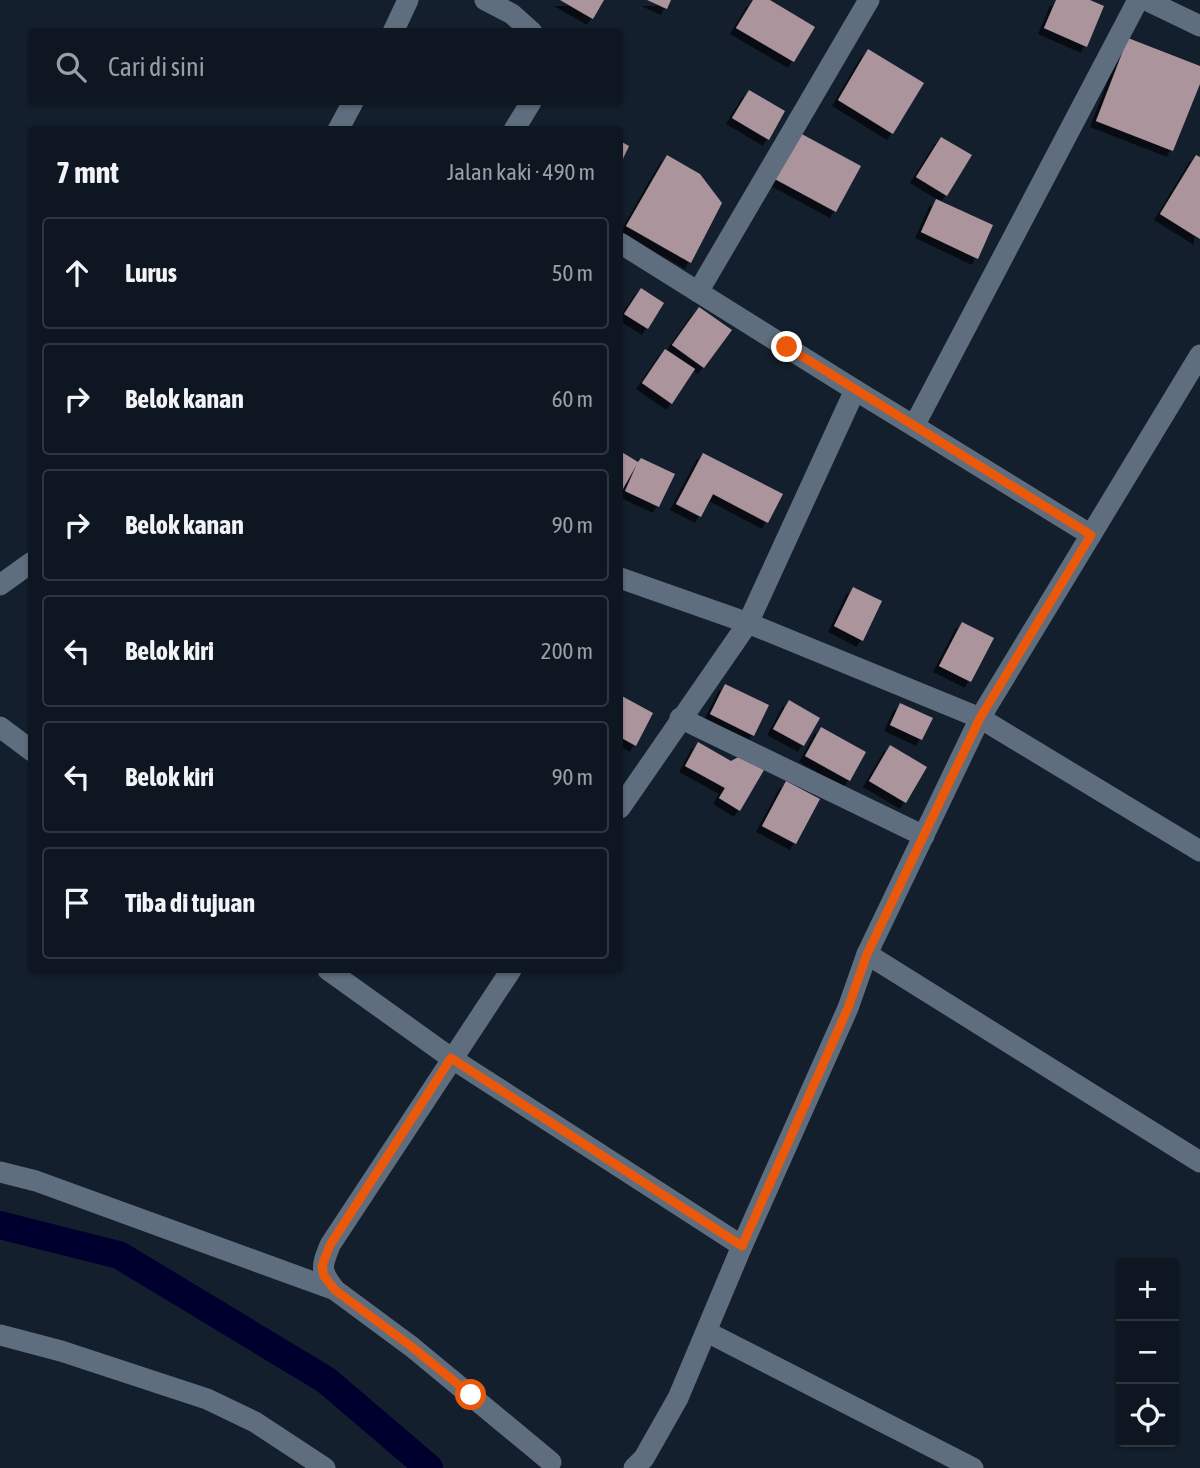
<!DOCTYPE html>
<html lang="id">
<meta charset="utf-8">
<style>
:root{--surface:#0e1721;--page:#17202a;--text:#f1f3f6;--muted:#9b9fa5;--line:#2e363f}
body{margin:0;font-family:"Asap Condensed",sans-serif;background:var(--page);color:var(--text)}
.controls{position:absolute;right:21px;bottom:21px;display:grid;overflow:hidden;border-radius:7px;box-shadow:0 2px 5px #0004}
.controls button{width:63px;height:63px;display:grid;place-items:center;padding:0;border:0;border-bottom:2px solid var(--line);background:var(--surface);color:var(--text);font:35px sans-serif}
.stop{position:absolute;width:21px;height:21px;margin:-16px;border:5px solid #ea580c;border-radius:50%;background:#fff}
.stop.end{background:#ea580c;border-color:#fff;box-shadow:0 2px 7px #0008}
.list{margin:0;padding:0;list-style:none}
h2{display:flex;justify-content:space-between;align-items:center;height:91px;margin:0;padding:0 28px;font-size:30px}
h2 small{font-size:23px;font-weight:400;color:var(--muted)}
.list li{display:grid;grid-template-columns:46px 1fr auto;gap:21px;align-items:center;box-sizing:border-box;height:112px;margin:0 14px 14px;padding:0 14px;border:2px solid var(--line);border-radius:7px}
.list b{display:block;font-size:26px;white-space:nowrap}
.list em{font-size:23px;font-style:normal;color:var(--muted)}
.icon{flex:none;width:38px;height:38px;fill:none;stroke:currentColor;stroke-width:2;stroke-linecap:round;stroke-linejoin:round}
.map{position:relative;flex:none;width:1200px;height:1468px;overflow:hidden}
.search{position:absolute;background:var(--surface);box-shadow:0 2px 5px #0004;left:28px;top:28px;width:595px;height:77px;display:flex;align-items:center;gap:18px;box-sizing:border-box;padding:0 24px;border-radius:7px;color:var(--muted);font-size:26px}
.panel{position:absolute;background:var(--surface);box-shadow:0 2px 5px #0004;left:28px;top:126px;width:595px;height:847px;border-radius:7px}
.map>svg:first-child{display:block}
</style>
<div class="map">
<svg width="1200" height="1468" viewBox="0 0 1200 1468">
<defs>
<filter id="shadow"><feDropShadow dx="-6" dy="6" stdDeviation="0" flood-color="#0009"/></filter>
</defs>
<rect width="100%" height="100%" fill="#131f2c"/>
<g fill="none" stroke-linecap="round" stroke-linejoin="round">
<!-- canal -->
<polyline stroke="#00002e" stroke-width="28" points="0,1225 119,1255 326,1380 429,1468"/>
</g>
<!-- building -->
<g fill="#ac949d" filter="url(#shadow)">
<polygon points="560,0 604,0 593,19"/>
<polygon points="647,0 671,0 667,9"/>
<polygon points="753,0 770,0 815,27 794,62 736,28"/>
<polygon points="1056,0 1090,0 1104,6 1087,47 1044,28"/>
<polygon points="1128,38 1200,66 1200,84 1173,151 1096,121"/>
<polygon points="868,49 924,83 893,134 838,100"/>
<polygon points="749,90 785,111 769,140 732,118"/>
<polygon points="798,132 861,166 836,212 773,178"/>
<polygon points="941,137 972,155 947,196 916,177"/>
<polygon points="620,141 629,146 620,165"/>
<polygon points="667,155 700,174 722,203 691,263 626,226"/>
<polygon points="1196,155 1200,157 1200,239 1160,214"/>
<polygon points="936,199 993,225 978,259 921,232"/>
<polygon points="641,288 664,303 648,329 624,314"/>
<polygon points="699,307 732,330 704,368 672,345"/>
<polygon points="665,349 695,369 672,404 642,383"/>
<polygon points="620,451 638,462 641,458 675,474 659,507 625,491 637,464 620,494"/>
<polygon points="703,453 783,494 768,523 713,494 701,517 676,504"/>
<polygon points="853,587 882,601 863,641 834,626"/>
<polygon points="962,622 994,638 971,682 939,666"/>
<polygon points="725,684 769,705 754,736 710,714"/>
<polygon points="620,695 653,713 636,746 620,737"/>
<polygon points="789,700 820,718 804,746 773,729"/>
<polygon points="900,703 933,718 922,740 890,725"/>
<polygon points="821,727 866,752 850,781 805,756"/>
<polygon points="698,742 731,761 740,756 764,770 740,811 719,798 725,788 685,766"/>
<polygon points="890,745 927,767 906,803 869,781"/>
<polygon points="786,781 820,799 796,844 762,826"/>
</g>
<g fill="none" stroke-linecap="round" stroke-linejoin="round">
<!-- minor -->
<g stroke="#5f6e7e" stroke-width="21">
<polyline points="485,0 512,14 532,32"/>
<polyline points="1146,0 1200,26"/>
<polyline points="393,32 408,0"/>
<polyline points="338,130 353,102"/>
<polyline points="514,130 531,102"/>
<polyline points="620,243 855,390 748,623 620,808"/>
<polyline points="698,292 869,0"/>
<polyline points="855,390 914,426 1138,0"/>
<polyline points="914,426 1091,535"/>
<polyline points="620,578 748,623 980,718 1200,851"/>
<polyline points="0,585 32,562"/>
<polyline points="680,718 924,836"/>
<polyline points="0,727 32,751"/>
<polyline points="867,954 1200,1162"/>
<polyline points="328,970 451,1058 742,1246"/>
<polyline points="0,1172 36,1181 335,1290 412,1347 551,1462"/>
<path d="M335,1290C320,1270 321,1268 330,1245L511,970"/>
<polyline points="707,1332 973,1468"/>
<polyline points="0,1335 61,1351 207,1399 255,1422 325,1468"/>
<polyline points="634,1468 644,1458 678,1398 742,1246 848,1008 867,954 980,718 1200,355"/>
</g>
</g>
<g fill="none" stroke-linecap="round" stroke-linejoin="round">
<!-- route -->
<polyline stroke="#ea580c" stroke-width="9" points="471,1395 412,1347 335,1290 324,1276 322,1266 330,1245 451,1058 742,1246 848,1008 867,954 980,718 1091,535 787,347"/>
</g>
</svg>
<div class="controls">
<button>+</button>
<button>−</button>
<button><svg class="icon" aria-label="locate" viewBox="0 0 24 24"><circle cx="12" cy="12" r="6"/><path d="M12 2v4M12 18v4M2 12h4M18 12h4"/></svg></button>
</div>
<div class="stop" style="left:471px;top:1395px"></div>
<div class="stop end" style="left:787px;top:347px"></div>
<div class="search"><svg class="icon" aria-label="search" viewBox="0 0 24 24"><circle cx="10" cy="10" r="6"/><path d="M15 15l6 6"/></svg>Cari di sini</div>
<section class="panel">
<h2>7 mnt<small>Jalan kaki · 490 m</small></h2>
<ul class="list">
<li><svg class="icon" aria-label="ahead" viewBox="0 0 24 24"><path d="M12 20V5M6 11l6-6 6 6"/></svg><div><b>Lurus</b></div><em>50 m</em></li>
<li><svg class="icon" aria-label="right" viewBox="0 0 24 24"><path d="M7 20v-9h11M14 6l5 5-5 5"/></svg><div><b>Belok kanan</b></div><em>60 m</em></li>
<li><svg class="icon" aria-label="right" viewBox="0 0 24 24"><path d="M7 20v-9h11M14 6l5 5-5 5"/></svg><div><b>Belok kanan</b></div><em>90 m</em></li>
<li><svg class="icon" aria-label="left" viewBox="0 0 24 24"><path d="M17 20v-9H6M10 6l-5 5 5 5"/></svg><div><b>Belok kiri</b></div><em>200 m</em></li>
<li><svg class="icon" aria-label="left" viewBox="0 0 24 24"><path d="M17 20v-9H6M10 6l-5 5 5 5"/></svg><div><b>Belok kiri</b></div><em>90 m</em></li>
<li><svg class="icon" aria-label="arrive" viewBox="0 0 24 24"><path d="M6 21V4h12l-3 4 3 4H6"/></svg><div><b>Tiba di tujuan</b></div></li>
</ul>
</section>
</div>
